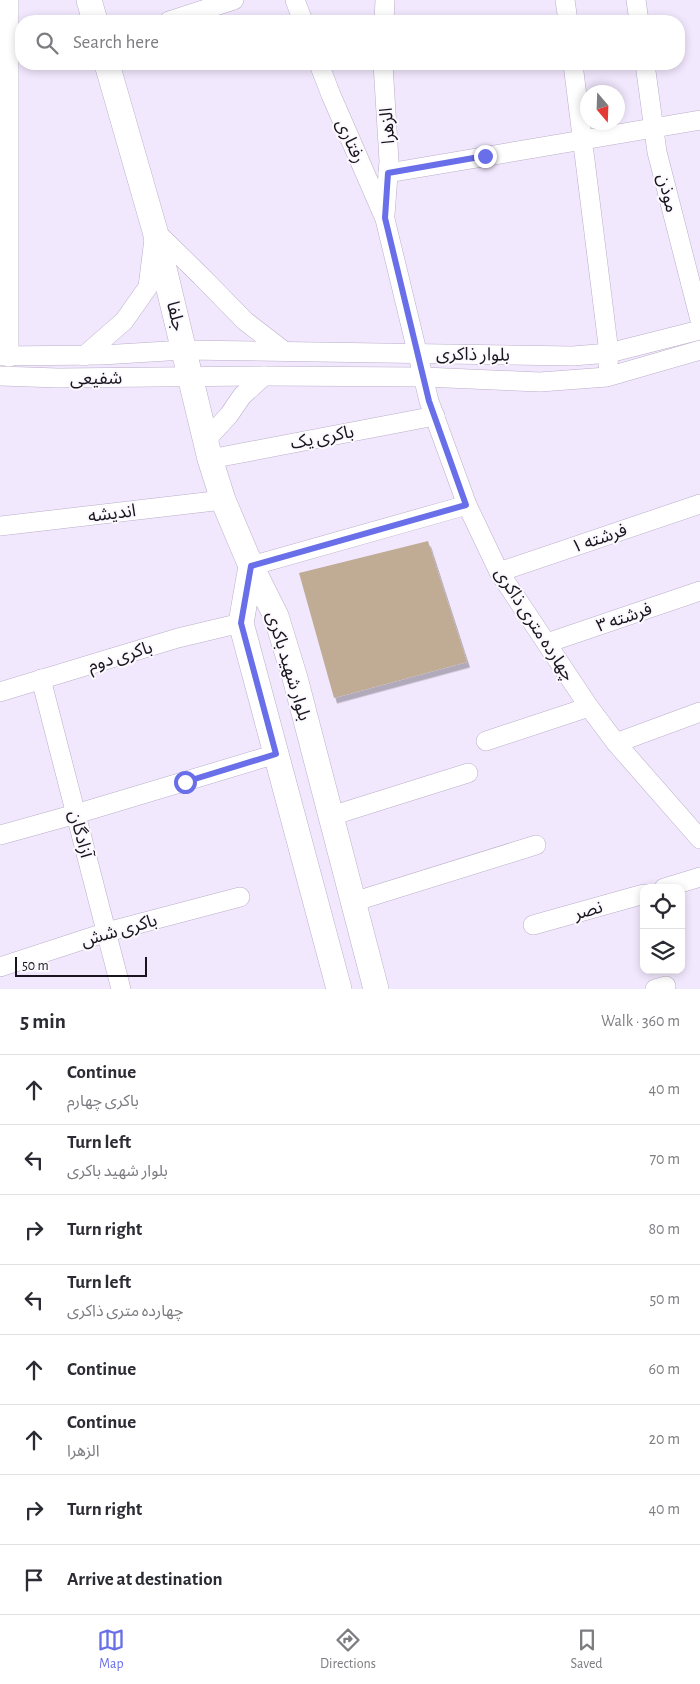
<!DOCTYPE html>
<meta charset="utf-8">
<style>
:root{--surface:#fff;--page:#f7f7f7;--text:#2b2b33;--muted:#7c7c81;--line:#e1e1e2;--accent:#696fe8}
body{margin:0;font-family:"Alegreya Sans","Noto Sans Arabic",sans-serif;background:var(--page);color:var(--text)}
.controls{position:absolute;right:15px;bottom:15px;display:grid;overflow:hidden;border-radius:10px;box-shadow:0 2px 8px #0003}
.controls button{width:45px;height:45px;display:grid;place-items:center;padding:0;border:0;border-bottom:1px solid var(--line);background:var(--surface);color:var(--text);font:25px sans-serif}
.compass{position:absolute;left:580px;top:85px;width:45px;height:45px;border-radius:50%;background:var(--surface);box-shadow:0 2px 8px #0003;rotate:161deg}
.scale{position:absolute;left:15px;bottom:12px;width:132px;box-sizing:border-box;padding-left:5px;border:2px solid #19141d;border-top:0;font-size:14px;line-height:18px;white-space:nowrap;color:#19141d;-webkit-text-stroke:4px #fcf9fe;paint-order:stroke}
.stop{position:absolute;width:15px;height:15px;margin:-11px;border:4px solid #696fe8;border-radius:50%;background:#fff}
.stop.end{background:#696fe8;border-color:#fff;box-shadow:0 1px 5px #0008}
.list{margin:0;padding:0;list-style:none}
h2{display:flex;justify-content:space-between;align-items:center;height:65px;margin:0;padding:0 20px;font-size:21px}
h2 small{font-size:16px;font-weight:400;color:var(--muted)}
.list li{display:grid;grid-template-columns:32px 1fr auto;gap:15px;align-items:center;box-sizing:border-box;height:70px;padding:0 20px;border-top:1px solid var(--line)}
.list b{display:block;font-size:19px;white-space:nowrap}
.list p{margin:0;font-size:16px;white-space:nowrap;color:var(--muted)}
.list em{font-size:16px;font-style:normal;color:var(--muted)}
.icon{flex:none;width:28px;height:28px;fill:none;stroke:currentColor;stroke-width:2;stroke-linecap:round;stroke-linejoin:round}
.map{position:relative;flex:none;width:700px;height:989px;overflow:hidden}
.search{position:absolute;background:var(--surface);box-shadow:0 2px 8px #0003;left:15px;right:15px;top:15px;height:55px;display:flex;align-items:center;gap:12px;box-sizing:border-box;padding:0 18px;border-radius:20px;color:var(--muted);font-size:19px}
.sheet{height:625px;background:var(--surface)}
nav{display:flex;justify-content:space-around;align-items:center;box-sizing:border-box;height:70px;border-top:1px solid var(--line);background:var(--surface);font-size:14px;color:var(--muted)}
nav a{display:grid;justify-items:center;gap:2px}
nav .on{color:var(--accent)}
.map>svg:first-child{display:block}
</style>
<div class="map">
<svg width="700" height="989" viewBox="0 0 700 989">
<defs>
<filter id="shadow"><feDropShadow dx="3" dy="5.5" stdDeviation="0" flood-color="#0004"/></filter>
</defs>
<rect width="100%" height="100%" fill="#f2e8fe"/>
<!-- building -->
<polygon fill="#c0ac95" filter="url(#shadow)" points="428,541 467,662 334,698 299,573"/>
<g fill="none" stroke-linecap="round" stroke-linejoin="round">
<!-- minor casing -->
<g stroke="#baaec8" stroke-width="20">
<g id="minor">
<polyline points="295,0 303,21"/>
<polyline points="565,0 568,21"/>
<polyline points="636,0 639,21"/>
<polyline points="169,21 234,0"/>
<polyline points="384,21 385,0"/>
<polyline points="319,64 331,95 385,219 429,401 467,505 499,572 589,707 616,743 700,839"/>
<polyline points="383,64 389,161 385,215"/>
<polyline points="573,64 609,353 608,365"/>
<polyline points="645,64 657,152 700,320"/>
<polyline points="388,173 700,120"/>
<polyline points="0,356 102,355 184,350 573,356 609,353 700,330"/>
<polyline points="84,356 124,321 148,287 155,231 201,276 245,321 284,351"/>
<polyline points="9,357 9,0"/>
<polyline points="0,376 58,378 264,376 424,377 540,382 607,377 700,350"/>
<polyline points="206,440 229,415 242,396 264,376"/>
<polyline points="210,459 435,416"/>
<polyline points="0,526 223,500"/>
<polyline points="251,566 467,505"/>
<polyline points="499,572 700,504"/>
<polyline points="547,643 700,591"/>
<polyline points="41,679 121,989"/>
<polyline points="0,692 178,638 241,623"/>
<polyline points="486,741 589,707"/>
<polyline points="616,743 700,712"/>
<polyline points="331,816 468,773"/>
<polyline points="0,835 76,814 276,754"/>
<polyline points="664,888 700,877"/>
<polyline points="353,902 536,845"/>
<polyline points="533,925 644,894"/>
<polyline points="0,967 107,932 240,897"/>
<polyline points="655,989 666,986"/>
</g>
</g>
<!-- major casing -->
<g stroke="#baaec8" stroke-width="26">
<g id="major">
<polyline points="89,0 95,21"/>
<polyline points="107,64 155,231 210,459 223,500 251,566"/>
<polyline points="339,989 241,623 251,566 276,616 295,678 376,989"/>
</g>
</g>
<!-- minor -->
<use href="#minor" stroke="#fff" stroke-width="19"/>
<!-- major -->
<use href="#major" stroke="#fff" stroke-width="25"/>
</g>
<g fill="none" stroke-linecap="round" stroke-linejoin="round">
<!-- route -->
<polyline stroke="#696fe8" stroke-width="6" points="185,782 276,754 241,623 251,566 466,505 429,401 385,218 388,173 485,156"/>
</g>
<g text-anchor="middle" stroke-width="4" stroke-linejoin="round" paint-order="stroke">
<!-- street labels -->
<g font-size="18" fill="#19141d" stroke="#fcf9fe">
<text transform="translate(387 126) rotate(-94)" y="6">الزهرا</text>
<text transform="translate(351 141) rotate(66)" y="6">رفتاری</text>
<text transform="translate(668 193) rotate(76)" y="6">موذن</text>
<text transform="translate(176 316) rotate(77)" y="6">جلفا</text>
<text transform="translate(473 354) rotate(1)" y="6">بلوار ذاکری</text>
<text transform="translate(96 378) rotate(-1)" y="6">شفیعی</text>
<text transform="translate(322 437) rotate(-11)" y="6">باکری یک</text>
<text transform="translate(112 513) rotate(-7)" y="6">اندیشه</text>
<text transform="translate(599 538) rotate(-19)" y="6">فرشته ۱</text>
<text transform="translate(624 617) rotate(-19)" y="6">فرشته ۳</text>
<text transform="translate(535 624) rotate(57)" y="6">چهارده متری ذاکری</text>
<text transform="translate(120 656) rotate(-17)" y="6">باکری دوم</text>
<text transform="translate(289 666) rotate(73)" y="6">بلوار شهید باکری</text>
<text transform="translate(81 834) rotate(75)" y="6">آزادگان</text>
<text transform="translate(588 910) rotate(-16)" y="6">نصر</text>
<text transform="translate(119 930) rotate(-16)" y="6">باکری شش</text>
</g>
</g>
</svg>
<div class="controls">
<button><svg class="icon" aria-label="locate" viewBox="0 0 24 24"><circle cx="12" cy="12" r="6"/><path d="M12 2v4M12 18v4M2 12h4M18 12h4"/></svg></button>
<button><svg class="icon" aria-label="layers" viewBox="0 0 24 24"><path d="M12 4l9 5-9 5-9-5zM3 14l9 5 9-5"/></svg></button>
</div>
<svg class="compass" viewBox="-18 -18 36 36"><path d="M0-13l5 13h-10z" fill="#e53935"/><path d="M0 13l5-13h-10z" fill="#7c7c81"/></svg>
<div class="scale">50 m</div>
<div class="stop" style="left:185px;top:782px"></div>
<div class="stop end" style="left:485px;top:156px"></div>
<div class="search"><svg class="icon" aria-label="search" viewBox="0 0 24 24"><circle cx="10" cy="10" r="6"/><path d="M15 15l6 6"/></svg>Search here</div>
</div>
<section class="sheet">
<h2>5 min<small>Walk · 360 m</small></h2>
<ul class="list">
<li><svg class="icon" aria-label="ahead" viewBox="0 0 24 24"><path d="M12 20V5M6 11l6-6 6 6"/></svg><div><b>Continue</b><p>باکری چهارم</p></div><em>40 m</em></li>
<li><svg class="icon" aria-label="left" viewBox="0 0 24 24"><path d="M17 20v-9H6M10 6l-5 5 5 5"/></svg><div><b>Turn left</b><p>بلوار شهید باکری</p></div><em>70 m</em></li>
<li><svg class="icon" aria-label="right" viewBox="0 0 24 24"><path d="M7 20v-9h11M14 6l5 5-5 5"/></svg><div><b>Turn right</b></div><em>80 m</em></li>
<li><svg class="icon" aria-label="left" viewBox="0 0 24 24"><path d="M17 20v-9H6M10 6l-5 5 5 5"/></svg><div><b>Turn left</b><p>چهارده متری ذاکری</p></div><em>50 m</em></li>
<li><svg class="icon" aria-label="ahead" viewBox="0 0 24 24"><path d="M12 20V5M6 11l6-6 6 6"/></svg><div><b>Continue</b></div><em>60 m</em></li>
<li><svg class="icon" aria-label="ahead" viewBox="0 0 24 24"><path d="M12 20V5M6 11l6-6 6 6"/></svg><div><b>Continue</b><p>الزهرا</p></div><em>20 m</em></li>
<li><svg class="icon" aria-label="right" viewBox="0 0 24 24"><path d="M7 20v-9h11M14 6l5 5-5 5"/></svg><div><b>Turn right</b></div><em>40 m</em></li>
<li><svg class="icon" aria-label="arrive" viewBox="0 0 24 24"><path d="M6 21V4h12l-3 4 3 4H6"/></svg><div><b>Arrive at destination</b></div></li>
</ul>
</section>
<nav>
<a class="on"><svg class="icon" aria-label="map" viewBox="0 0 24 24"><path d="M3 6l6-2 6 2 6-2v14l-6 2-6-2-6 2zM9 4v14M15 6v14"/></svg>Map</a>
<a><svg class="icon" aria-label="directions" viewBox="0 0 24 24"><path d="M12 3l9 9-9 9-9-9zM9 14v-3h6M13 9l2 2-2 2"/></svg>Directions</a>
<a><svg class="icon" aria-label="saved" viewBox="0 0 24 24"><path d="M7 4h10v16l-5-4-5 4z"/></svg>Saved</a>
</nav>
